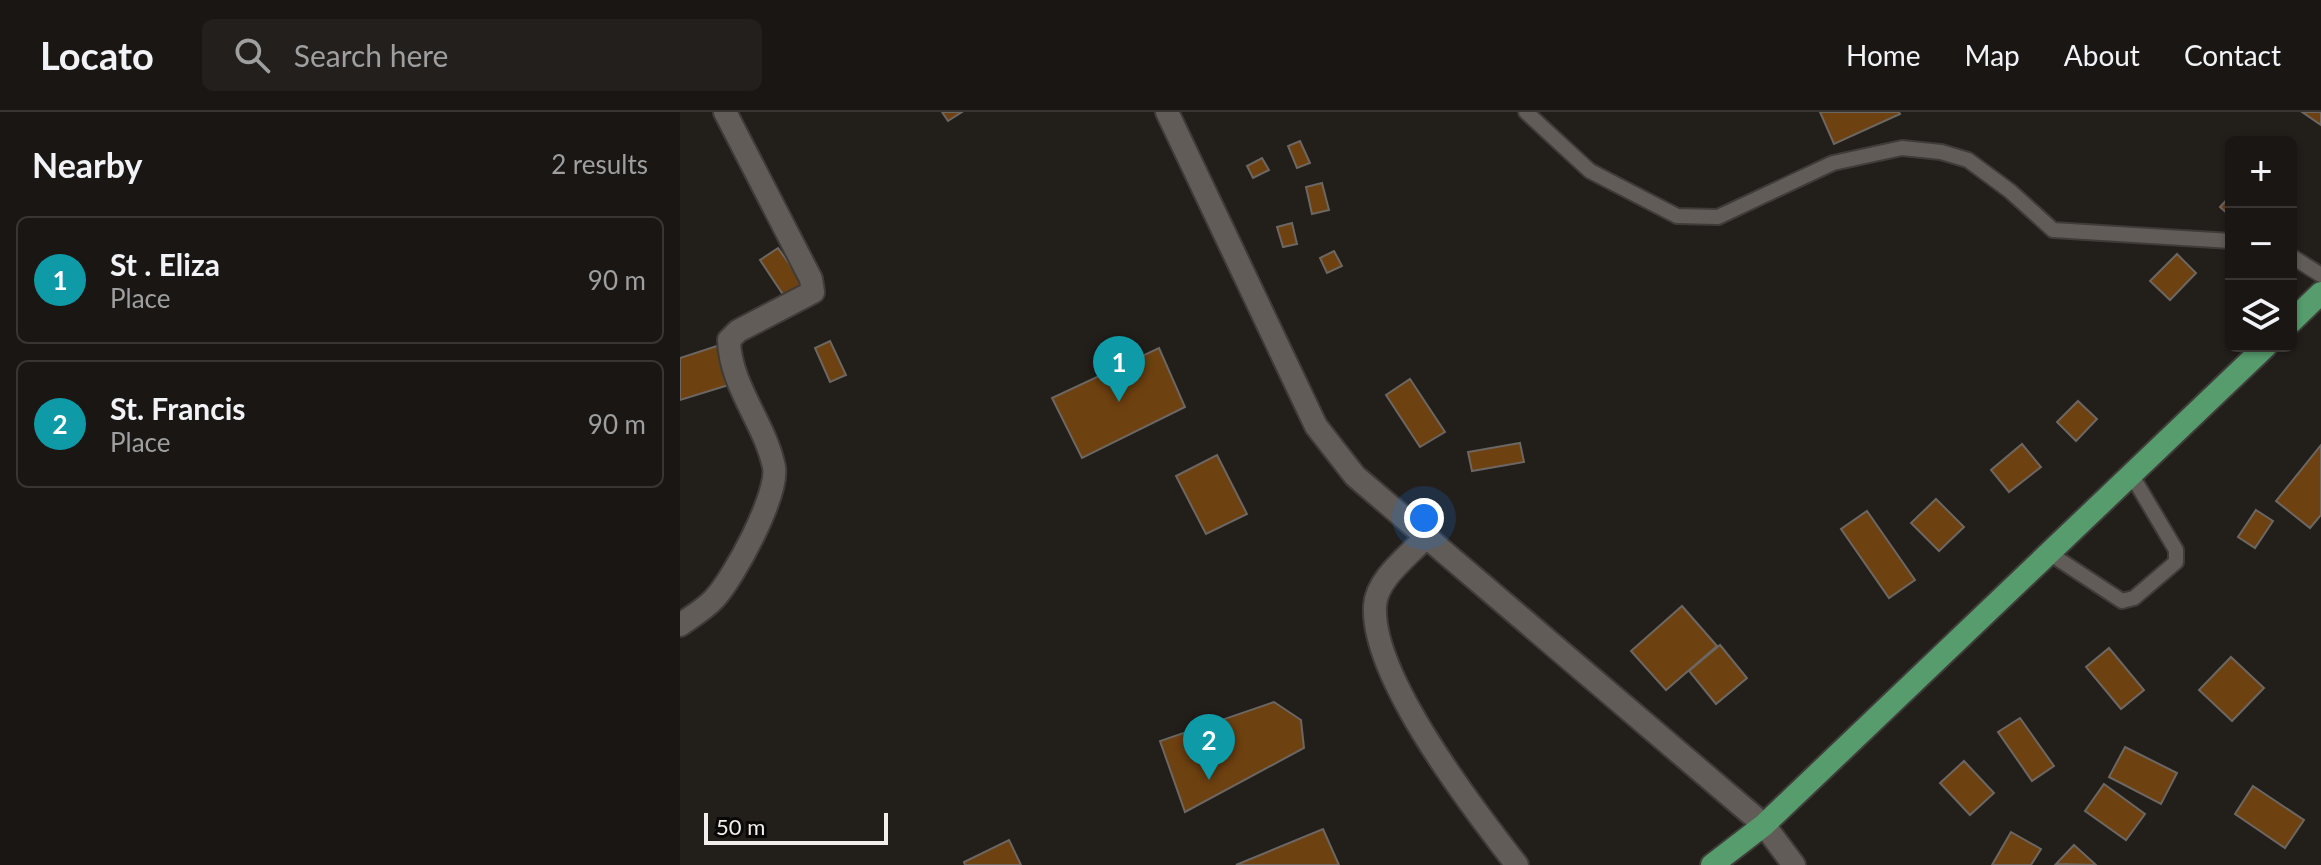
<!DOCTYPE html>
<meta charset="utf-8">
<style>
:root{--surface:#1a1614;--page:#231f1d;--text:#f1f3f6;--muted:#9f9fa0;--line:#383534;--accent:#0b8043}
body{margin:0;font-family:Lato,sans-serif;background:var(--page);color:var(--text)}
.controls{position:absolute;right:24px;top:24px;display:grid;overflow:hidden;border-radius:12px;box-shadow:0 2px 6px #0004}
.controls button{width:72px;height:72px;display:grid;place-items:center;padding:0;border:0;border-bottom:2px solid var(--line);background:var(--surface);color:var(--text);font:40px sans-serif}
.scale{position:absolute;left:24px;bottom:20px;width:184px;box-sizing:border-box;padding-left:8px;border:4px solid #f1eeec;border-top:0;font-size:22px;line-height:28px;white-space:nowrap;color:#f1eeec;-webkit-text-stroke:6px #0a0807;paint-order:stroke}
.you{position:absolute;left:744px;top:406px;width:28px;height:28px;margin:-20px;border:6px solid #fff;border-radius:50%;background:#1a73e8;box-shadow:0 0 0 12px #1a73e833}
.badge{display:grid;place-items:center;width:52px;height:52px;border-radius:50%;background:var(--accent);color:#fff;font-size:26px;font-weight:700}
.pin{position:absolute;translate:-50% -66px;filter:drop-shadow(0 2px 4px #0008)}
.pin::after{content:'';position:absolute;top:42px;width:28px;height:24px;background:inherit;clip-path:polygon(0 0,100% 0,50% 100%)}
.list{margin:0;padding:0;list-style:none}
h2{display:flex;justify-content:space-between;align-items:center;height:104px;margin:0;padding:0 32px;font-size:34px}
h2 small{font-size:26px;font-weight:400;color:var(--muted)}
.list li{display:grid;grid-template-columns:52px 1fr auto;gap:24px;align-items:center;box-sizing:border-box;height:128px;margin:0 16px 16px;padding:0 16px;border:2px solid var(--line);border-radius:12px}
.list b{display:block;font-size:30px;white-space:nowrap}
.list p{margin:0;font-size:26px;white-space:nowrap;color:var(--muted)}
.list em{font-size:26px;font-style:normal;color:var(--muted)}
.icon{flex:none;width:44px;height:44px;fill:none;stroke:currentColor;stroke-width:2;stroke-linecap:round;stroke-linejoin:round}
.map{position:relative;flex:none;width:1641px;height:753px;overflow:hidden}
header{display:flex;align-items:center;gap:48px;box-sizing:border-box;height:112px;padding:0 40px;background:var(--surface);border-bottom:2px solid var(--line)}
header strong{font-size:38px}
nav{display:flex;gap:44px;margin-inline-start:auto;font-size:28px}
.search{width:560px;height:72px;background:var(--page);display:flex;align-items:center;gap:20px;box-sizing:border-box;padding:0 28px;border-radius:12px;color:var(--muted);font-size:30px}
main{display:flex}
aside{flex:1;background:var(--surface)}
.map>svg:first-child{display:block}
</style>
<header>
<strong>Locato</strong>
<div class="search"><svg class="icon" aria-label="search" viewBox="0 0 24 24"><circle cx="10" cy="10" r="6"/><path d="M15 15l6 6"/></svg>Search here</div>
<nav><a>Home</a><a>Map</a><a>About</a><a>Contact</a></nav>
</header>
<main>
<aside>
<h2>Nearby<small>2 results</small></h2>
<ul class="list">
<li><span class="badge" style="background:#0f9aa8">1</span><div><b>St . Eliza</b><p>Place</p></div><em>90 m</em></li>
<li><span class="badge" style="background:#0f9aa8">2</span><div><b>St. Francis</b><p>Place</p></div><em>90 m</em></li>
</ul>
</aside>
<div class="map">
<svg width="1641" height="753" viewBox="0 0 1641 753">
<rect width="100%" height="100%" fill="#221e1a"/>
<!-- building -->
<g fill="#6e4110" stroke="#6c6763" stroke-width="2">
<polygon points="262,0 282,0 268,9"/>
<polygon points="1140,0 1219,0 1220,2 1154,32"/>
<polygon points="1622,0 1641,0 1641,13"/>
<polygon points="620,29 630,51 617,56 608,34"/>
<polygon points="582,46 589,58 573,66 567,54"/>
<polygon points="642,71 649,98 632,102 626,75"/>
<polygon points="1551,83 1551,105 1540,95"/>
<polygon points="612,111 617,132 603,135 597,115"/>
<polygon points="98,136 125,174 106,187 80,148"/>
<polygon points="654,139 662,154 647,161 640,146"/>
<polygon points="1497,142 1516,161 1490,188 1470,169"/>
<polygon points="150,229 166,263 150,270 135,236"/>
<polygon points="43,232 55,271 0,288 0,246"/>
<polygon points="479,236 505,295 402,346 372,286"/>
<polygon points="730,267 765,320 740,335 706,283"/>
<polygon points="1398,289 1417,307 1396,329 1377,310"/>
<polygon points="840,331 844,350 792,359 788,340"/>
<polygon points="1342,332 1361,355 1329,380 1311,358"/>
<polygon points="1641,333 1641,403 1630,416 1596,389"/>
<polygon points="537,343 567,402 526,422 496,364"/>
<polygon points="1256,387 1284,415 1259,439 1231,411"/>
<polygon points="1576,398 1593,409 1575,436 1558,425"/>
<polygon points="1187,399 1235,468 1209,486 1161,417"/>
<polygon points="1002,494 1037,534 986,578 951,539"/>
<polygon points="1040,533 1067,566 1036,592 1009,559"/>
<polygon points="1429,536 1464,578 1441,597 1406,555"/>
<polygon points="1551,545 1584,576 1552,609 1519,578"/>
<polygon points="594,590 621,608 624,636 505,700 480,629"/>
<polygon points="1340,606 1374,654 1352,669 1318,620"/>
<polygon points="1445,635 1497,661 1481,692 1429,665"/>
<polygon points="1284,649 1314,681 1290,703 1260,671"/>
<polygon points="1424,672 1465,702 1446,728 1405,699"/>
<polygon points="1573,674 1624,708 1605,736 1555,702"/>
<polygon points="643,717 659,753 556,753"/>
<polygon points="1331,720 1361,737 1351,753 1312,753"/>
<polygon points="329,728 341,753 285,753 284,750"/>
<polygon points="1394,733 1416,753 1376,752"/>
</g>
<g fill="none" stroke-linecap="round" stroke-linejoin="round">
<!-- service casing -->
<g stroke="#3e3b39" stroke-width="18">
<g id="service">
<polyline points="846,0 910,59 997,104 1038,105 1153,51 1222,36 1261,40 1288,48 1330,79 1373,118 1551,129"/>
<polyline points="1611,144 1641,163"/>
<polyline points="1369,441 1442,489 1454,486 1496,450 1496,438 1451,362"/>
</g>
</g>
<!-- minor casing -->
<g stroke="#3e3b39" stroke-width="26">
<g id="minor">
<polyline points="487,0 636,314 675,364 1084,713"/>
<path d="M744,427C727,445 696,468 695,494C691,565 794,698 837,753"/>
<path d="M0,513C11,505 25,497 34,487C54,466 99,382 94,355C85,311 50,274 49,228L58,219L133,180L131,167L45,0"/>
</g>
</g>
<!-- tertiary casing -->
<g stroke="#3e3b39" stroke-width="26">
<polyline id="tertiary" points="1084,713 1114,753"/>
</g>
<!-- primary casing -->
<g stroke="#3e3b39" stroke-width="26">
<g id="primary">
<polyline points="1611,210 1641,181"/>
<polyline points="1032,753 1084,713 1586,234"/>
</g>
</g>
<!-- service -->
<use href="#service" stroke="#615c57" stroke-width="14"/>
<!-- minor -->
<use href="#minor" stroke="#615c57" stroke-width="22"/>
<!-- tertiary -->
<use href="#tertiary" stroke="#615c57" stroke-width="22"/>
<!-- primary -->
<use href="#primary" stroke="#569c6d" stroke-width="22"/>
</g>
</svg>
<div class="controls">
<button>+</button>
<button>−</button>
<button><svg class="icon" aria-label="layers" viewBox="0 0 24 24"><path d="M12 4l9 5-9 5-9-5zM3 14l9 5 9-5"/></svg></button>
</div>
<div class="scale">50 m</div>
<div class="you"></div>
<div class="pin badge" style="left:439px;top:290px;background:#0f9aa8">1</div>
<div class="pin badge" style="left:529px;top:668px;background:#0f9aa8">2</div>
</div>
</main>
